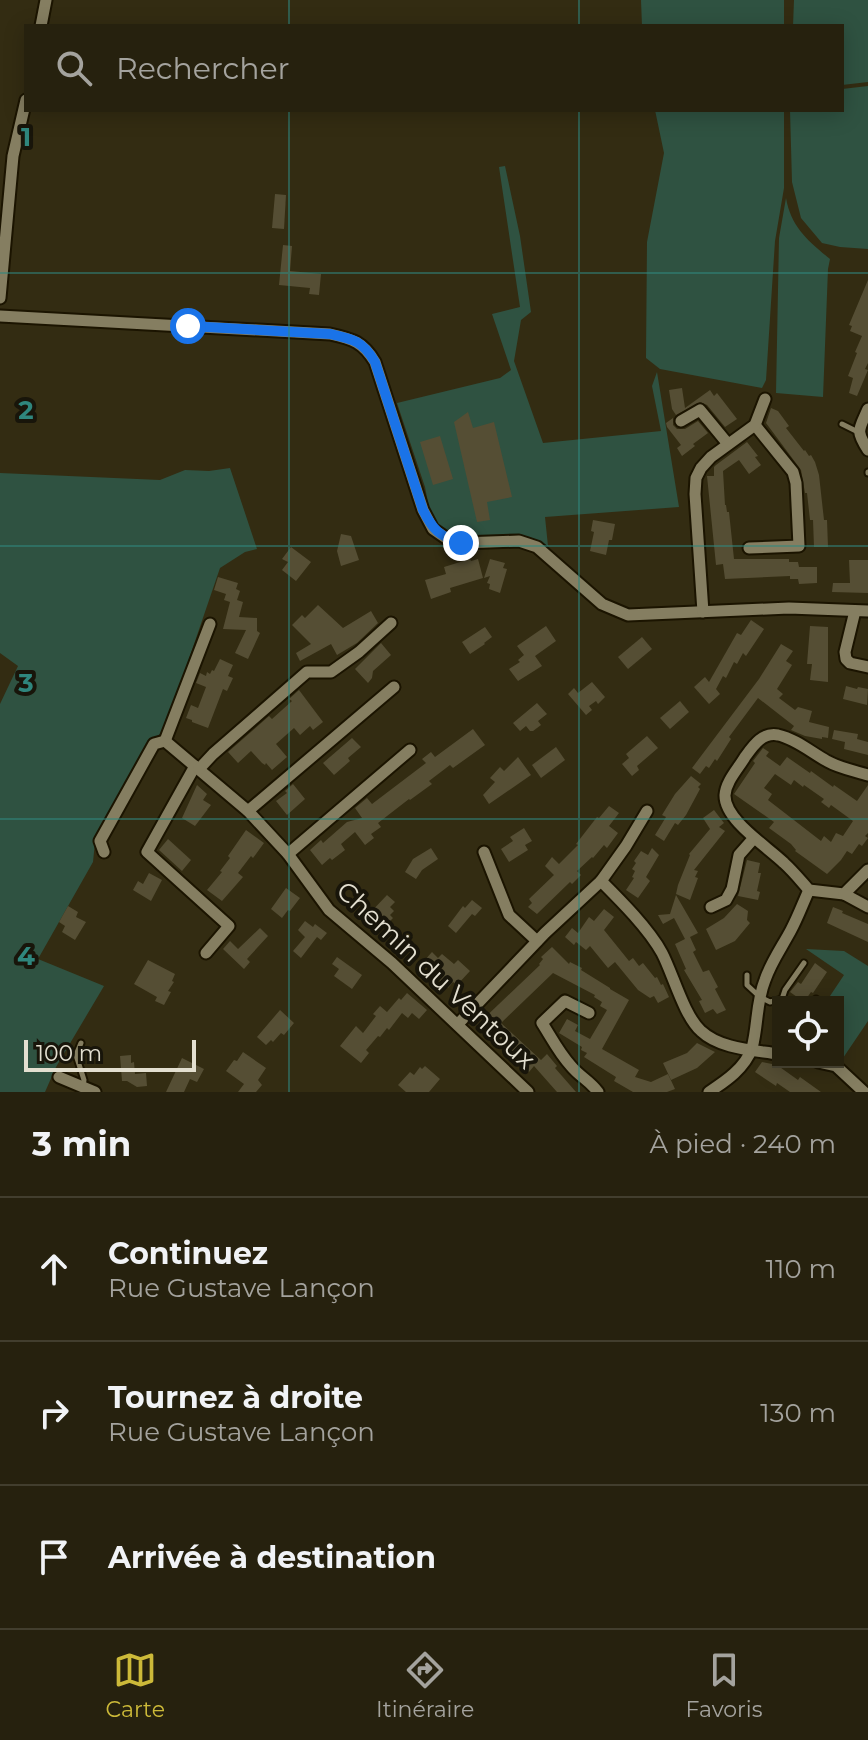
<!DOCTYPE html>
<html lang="fr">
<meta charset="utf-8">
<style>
:root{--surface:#26210e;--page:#2e2917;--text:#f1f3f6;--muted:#a4a39e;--line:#423e2e;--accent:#ccb939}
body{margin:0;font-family:Montserrat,sans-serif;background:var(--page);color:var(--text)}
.controls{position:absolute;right:24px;bottom:24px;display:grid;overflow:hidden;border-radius:0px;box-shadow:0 4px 20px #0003}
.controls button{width:72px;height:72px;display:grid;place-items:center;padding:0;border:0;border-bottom:2px solid var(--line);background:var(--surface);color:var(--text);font:40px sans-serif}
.scale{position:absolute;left:24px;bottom:20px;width:172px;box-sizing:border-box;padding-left:8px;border:4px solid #e3dfd0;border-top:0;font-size:22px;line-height:28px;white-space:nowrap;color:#e3dfd0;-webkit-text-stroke:6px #18150a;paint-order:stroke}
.stop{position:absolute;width:24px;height:24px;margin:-18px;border:6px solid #1a73e8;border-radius:50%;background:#fff}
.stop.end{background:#1a73e8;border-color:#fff;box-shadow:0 2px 8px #0008}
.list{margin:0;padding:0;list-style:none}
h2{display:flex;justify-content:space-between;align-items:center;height:104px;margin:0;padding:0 32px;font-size:34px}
h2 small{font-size:26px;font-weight:400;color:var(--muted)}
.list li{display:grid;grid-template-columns:52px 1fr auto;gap:24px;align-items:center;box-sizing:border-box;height:144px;padding:0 32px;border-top:2px solid var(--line)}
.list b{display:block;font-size:30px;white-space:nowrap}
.list p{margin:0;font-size:26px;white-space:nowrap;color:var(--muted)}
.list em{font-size:26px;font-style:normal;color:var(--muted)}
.icon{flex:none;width:44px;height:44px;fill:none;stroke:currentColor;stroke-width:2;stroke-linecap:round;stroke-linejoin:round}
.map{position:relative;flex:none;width:868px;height:1092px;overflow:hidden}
.search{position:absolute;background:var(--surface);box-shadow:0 4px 20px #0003;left:24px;right:24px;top:24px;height:88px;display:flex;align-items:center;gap:20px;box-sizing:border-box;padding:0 28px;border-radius:0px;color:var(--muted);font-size:30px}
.sheet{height:536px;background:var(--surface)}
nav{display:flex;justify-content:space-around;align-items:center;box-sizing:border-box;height:112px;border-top:2px solid var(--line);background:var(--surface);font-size:22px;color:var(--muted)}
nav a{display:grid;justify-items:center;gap:4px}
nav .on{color:var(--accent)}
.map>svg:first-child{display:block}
</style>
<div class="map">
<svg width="868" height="1092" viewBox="0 0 868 1092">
<rect width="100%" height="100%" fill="#332c12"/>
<!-- green -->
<g fill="#2f5241">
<polygon points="641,0 784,0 784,26 642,26"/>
<polygon points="794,0 868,0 868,82 842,85 842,26 793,26"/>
<polygon points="868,86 868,249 840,247 822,243 801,218 792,182 790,110 842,110 842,89"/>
<polygon points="655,110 784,110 784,188 775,241 766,380 762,388 660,369 646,358 647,242 664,153"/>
<polygon points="505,166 520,236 531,312 521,320 514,361 543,443 661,431 652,386 657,372 679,507 545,517 548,546 530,537 514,535 453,538 433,528 425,487 397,403 500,378 511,370 492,314 520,307 499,167"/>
<path d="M786,198C791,227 808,241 830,259L828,269L823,397L776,393L779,238Z"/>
<polygon points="230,468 257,549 245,552 220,568 164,732 152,739 95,842 93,862 38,959 104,986 56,1067 45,1092 0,1092 0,704 18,666 0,653 0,473 160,480 185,470 209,471"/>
<polygon points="806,949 844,951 868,966 868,1021 843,1058 838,1055 838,1002 826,1002 844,975"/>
</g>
<!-- building -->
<g fill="#554e34" fill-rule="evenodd">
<polygon points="275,194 286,195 284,229 272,228"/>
<polygon points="283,245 292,246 290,271 321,274 319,295 309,294 310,288 279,285"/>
<polygon points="868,280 868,363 865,369 868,370 857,396 849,393 853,378 848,376 857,353 855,352 862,336 850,331 852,326 849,325"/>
<polygon points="682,388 685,408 710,390 714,396 717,393 737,419 725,427 707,405 700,402 676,415 672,409 669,390"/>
<polygon points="771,408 778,411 789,426 786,428 804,451 805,450 809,456 811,455 815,462 819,475 824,520 827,520 828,547 814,547 813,520 810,520 807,493 805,493 801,470 766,423"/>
<polygon points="468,412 473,428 494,422 512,497 487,502 490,520 477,522 454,422"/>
<polygon points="673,418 673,425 677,429 685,429 698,421 708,433 693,444 695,446 682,456 677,448 681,445 667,427 666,423"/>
<polygon points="440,436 453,479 433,485 420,442"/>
<polygon points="747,442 758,456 755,457 761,465 749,474 739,460 723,471 725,505 726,505 727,512 729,512 734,559 789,559 789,562 798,562 799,567 817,567 817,583 799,584 798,579 790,579 790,576 725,579 723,564 716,565 707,476 714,476 714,467 716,465"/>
<polygon points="593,520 615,524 612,540 609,540 606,555 590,551 594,532 591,531"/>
<polygon points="341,534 351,536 359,560 341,566 337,551"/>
<polygon points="291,547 311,562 296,581 282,570 288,562 282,559"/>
<polygon points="470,559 471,561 478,559 483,578 450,588 451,592 431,599 425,580 446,574 444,567"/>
<polygon points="490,559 505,563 503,568 507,569 500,593 489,589 490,584 487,583 490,576 484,578"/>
<polygon points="849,560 868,560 868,593 832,592 833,583 850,583"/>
<polygon points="218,577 238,583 236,589 240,591 237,600 243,602 239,617 257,618 257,631 260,633 248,659 235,653 246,630 223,629 230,602 224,600 226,594 214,590"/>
<polygon points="318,605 343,628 371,611 378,623 357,643 337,655 331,644 300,661 296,653 311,644 292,625 302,615 305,618"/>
<polygon points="751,620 764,629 746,656 743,653 737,664 734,662 726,678 723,676 716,689 720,694 709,704 694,687 705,677 709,682 737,633 741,635"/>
<polygon points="546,626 556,641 535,656 542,666 518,681 509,669 520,662 518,660 524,655 517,646"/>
<polygon points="810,626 828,627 828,682 810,680 812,664 807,664"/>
<polygon points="485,627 492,637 484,643 485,644 470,654 462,642"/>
<polygon points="642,637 652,649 628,669 618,657"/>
<polygon points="381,643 391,655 373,671 372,678 368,683 355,669"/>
<polygon points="781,644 793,651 786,661 792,665 777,689 783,694 779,698 795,710 798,707 812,711 809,722 829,727 828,738 822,737 822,739 805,736 791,730 794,726 758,698 729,737 731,739 717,761 715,759 709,768 706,766 700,774 692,768 759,679"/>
<polygon points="220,659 233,665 228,676 233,678 227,691 223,689 208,728 192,722 192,720 186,718 191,705 198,708 206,687 196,683 200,673 206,676 207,672 210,674 212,670 214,671"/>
<polygon points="592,682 605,697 598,704 596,701 589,706 592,710 586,715 568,694 574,688 578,693"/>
<polygon points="846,686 857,689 858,687 868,689 867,705 843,699"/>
<polygon points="299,690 323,722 313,730 310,726 300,735 294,728 276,744 287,757 272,770 266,763 265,765 262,763 251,751 238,763 228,752 269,716 272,719 292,701 289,699"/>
<polygon points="680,701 689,712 670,729 660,718"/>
<polygon points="537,703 547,714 538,721 541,725 533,731 530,731 526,726 520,731 513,723"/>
<polygon points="473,729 485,745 453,768 450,765 429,781 432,784 410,800 409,799 378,823 381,827 371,834 374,838 365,845 355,832 341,844 345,850 332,860 330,858 322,865 310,850 321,840 323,843 347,822 362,818 355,808 367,798 372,804 426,763 422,759 431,752 435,757"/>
<polygon points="834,730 858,734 857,739 868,742 868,755 844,749 845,742 832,739"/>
<polygon points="647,736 658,748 637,766 639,770 632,776 622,764 629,758 626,754"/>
<polygon points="352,738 361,747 348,758 350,761 334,775 323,763"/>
<polygon points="556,747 565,760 541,778 532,765"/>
<path d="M763,748L769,752L766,756L780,766L787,757L810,773L811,771L833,787L834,785L857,801L868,785V833L865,836L868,838L862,846L859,844L852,854L847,851L841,860L827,874L795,851L796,850L791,844L769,828L774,822L734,794L755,763L753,761ZM775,774L791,785L794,780L803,787L804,785L824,799L821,802L829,808L831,805L853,821L843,836L836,833L831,842L824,836L821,841L768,800L772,794L764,788Z"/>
<polygon points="518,757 531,775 489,804 483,795 495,782 490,778 500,767 504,771"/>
<polygon points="691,776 701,784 698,787 700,789 686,815 678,825 675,823 664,841 655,835 666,817 662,815 675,794"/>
<polygon points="293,784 305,799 287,815 276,801 287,793 285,791"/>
<polygon points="197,785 207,794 203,800 211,805 195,826 182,818"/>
<polygon points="609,806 619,813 609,826 618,833 607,848 604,845 593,858 592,857 577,871 581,875 572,884 570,882 537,914 528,907 532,903 529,899 554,875 545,866 552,857 559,864 578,845 576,844 597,817 599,818"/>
<polygon points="714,810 724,823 719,827 725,831 694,870 698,871 695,877 698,878 690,900 676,894 678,885 690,855 689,854 710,829 703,818"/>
<polygon points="524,828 532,841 525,845 528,850 509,862 501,849 513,841 510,837"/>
<polygon points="246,830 264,843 253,858 251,856 238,873 243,877 222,901 207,890 222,872 220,871 230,858 228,856"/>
<polygon points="168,839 191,860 182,871 159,850"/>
<polygon points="431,848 438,859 422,870 416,879 405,872 413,859"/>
<polygon points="652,848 659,855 646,877 650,881 638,898 626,890 634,878 632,877 635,871 632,869 636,863 634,861 641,851 648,855"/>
<polygon points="747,860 760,863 758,873 761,873 757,891 760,892 758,900 738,896"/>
<polygon points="149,873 162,880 151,901 133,890 138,881 143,884"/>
<polygon points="286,888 300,898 290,911 288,910 282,918 271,909"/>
<polygon points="387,895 395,902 390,907 394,911 390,915 393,918 381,930 370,920 372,918 368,915"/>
<polygon points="676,895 698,933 690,937 696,950 693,952 703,972 709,970 718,987 715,989 726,1010 717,1014 713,1009 705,1013 699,1001 702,1000 684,970 686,969 675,944 685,939 674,918 663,924 658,915 670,914"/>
<polygon points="472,900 482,908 475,916 472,914 456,933 448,926 463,906 465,908"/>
<polygon points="737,904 748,911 747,920 750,923 735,941 716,950 706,929 724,918"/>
<polygon points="68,906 78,912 76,917 86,922 75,940 62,932 65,926 59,922"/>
<polygon points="833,907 843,911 842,913 868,924 868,942 827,923"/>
<polygon points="604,909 614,917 604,930 629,961 633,958 639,966 643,963 655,978 657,977 661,985 663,984 669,997 658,1003 654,996 650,998 638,990 615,962 608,968 590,946 586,950 576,942 574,945 565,937 572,928 578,933 589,917 594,921"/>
<polygon points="305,921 313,927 315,924 327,933 321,940 317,937 301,958 293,951 305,937 298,930"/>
<polygon points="260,928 268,936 247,959 250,962 244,969 223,949 230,941 238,949"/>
<polygon points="552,947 569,964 570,962 582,968 581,970 610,988 610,989 629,1000 602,1049 639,1070 635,1077 651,1082 668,1074 675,1089 667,1092 633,1092 614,1081 616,1077 584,1057 587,1053 581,1050 582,1047 559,1033 567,1019 578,1025 575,1031 590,1039 607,1010 600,1006 602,1002 594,997 595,995 553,973 501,1023 541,1060 547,1054 557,1066 555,1068 576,1092 557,1092 534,1066 529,1072 477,1025 540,965 539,964 543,959 541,957"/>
<polygon points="432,952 438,958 442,954 454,964 458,960 470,971 457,985 453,982 448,988 430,972 432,969 423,962"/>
<polygon points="337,957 362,975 352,989 334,976 339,969 332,964"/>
<polygon points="148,960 175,974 172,981 174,982 168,991 171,992 164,1005 155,1001 157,997 134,984"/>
<polygon points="815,963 827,972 813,993 811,992 804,1002 790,992 798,982 801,984"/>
<polygon points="407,993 427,1010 419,1019 412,1013 408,1018 402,1013 389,1030 387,1028 380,1037 378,1036 366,1050 369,1053 361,1063 340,1046 356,1026 363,1033 376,1016 373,1014 380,1006 387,1012 399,998 401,1000"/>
<polygon points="280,1010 294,1023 284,1035 281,1033 273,1042 271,1040 266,1045 257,1037"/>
<polygon points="697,1043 715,1052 697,1068 671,1080 663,1063 687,1053"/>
<polygon points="243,1052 266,1068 258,1080 262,1085 256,1092 238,1092 244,1084 226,1071 234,1060 237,1061"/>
<polygon points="131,1055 131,1063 134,1062 135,1074 146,1073 147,1086 137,1087 127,1081 122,1081 120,1056"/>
<polygon points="182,1058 204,1069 197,1082 190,1079 184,1092 166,1092"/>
<polygon points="762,1062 777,1065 798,1080 800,1077 821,1092 790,1092 777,1083 776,1086 755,1072"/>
<polygon points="425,1066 440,1079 429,1092 406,1092 398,1085 410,1072 414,1075 420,1067 422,1069"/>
</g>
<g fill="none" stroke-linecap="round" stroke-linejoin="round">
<!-- service casing -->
<g stroke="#1b1400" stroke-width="9">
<g id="service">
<polyline points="842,424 858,432"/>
<polyline points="868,473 868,472"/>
<polyline points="747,975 747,985 760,997 770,1002 782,999 789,1002"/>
<polyline points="782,999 785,990 804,963"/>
<polyline points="813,1002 816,999"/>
<polyline points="81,1043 76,1055 84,1080 83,1087"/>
</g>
</g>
<!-- minor casing -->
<g stroke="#1b1400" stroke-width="15">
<g id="minor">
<polyline points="41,26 46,0"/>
<polyline points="0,298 13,156 26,100"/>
<path d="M0,316L330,334C353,339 363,342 375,362L423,510L433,529L446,538L461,543L519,541L537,547L602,604L628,615L789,608L868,611"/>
<path d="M868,409C859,430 855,430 868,450"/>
<polyline points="681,421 700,410 728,444"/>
<polyline points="749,548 799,546 796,483 793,472 755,425"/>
<polyline points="855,611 845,652 846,659 850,663 868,667"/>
<polyline points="703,612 695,494 696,478 701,468 711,457 755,425 765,399"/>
<polyline points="165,741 248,811 288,854 329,910 392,963 528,1092"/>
<polyline points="165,741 210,624"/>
<polyline points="195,766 147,852 229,926 206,953"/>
<polyline points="199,769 213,754 307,672 331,672 359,652 391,623"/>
<path d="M868,775C855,771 839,768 827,761C812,753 796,739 778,735C762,732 753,746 745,757C738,769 726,781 725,795C724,820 768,847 784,863C793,871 801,881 809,890L844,894L868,870"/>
<polyline points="248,811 394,687"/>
<polyline points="104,852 100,841 154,744 165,741"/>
<polyline points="484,852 509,915 537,941"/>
<polyline points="288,854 410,750"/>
<polyline points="601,881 626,846 647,811"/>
<polyline points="844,894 868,907"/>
<polyline points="711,907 726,900 732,889 739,855 754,838"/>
<path d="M589,1013L565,1001L542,1023C551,1037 559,1053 571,1066C580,1077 589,1080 598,1092"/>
<path d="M458,1024L545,933L601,881C621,901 649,929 662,953C673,974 684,1016 701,1031C720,1049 754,1050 778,1054"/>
<polyline points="818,1062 836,1066 864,1092"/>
<polyline points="59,1077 95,1092"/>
<path d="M709,1092C726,1081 745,1068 752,1048C758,1026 756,1002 765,980C771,962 782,947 791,930C798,917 803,903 809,890"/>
</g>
</g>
<!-- service -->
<use href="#service" stroke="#857e61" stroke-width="5"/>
<!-- minor -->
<use href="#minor" stroke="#857e61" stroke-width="11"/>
</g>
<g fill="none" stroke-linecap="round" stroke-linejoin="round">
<!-- route -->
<path stroke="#1a73e8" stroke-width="10" d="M188,326L330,334C353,339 363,341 375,362L423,510C433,530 439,536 461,543"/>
</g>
<!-- grid -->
<path fill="none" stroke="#2f867d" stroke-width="2" stroke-opacity="0.55" d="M289,0V26M579,0V26M289,110V1092M579,110V1092M0,273H868M0,546H868M0,819H868"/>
<g text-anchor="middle" stroke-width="8" stroke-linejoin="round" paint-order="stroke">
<!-- street labels -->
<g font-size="26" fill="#e3dfd0" stroke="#18150a">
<text transform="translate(436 975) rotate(43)" y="9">Chemin du Ventoux</text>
</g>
</g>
<g font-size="26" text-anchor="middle" font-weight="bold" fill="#2f867d" stroke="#18150a" stroke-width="8" stroke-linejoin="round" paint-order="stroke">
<text x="26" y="146">1</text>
<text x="26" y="419">2</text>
<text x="26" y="692">3</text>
<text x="26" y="965">4</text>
</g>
</svg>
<div class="controls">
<button><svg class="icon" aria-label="locate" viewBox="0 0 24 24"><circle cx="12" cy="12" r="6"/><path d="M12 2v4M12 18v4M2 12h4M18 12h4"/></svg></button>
</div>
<div class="scale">100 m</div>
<div class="stop" style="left:188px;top:326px"></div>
<div class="stop end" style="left:461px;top:543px"></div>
<div class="search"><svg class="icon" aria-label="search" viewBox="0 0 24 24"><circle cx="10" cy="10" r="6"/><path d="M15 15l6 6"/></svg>Rechercher</div>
</div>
<section class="sheet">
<h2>3 min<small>À pied · 240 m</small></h2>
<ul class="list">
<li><svg class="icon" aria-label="ahead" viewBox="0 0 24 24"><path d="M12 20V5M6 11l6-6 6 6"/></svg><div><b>Continuez</b><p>Rue Gustave Lançon</p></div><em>110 m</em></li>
<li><svg class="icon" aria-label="right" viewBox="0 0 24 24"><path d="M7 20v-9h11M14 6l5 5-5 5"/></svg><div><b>Tournez à droite</b><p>Rue Gustave Lançon</p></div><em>130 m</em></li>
<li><svg class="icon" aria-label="arrive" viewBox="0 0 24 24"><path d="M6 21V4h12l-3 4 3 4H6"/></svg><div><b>Arrivée à destination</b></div></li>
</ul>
</section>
<nav>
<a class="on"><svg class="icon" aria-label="map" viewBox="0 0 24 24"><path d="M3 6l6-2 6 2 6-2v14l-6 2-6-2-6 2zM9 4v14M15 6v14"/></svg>Carte</a>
<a><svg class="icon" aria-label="directions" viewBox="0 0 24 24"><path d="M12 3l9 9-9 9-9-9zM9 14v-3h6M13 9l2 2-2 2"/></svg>Itinéraire</a>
<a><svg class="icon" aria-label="saved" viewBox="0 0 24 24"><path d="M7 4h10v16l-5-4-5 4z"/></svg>Favoris</a>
</nav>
